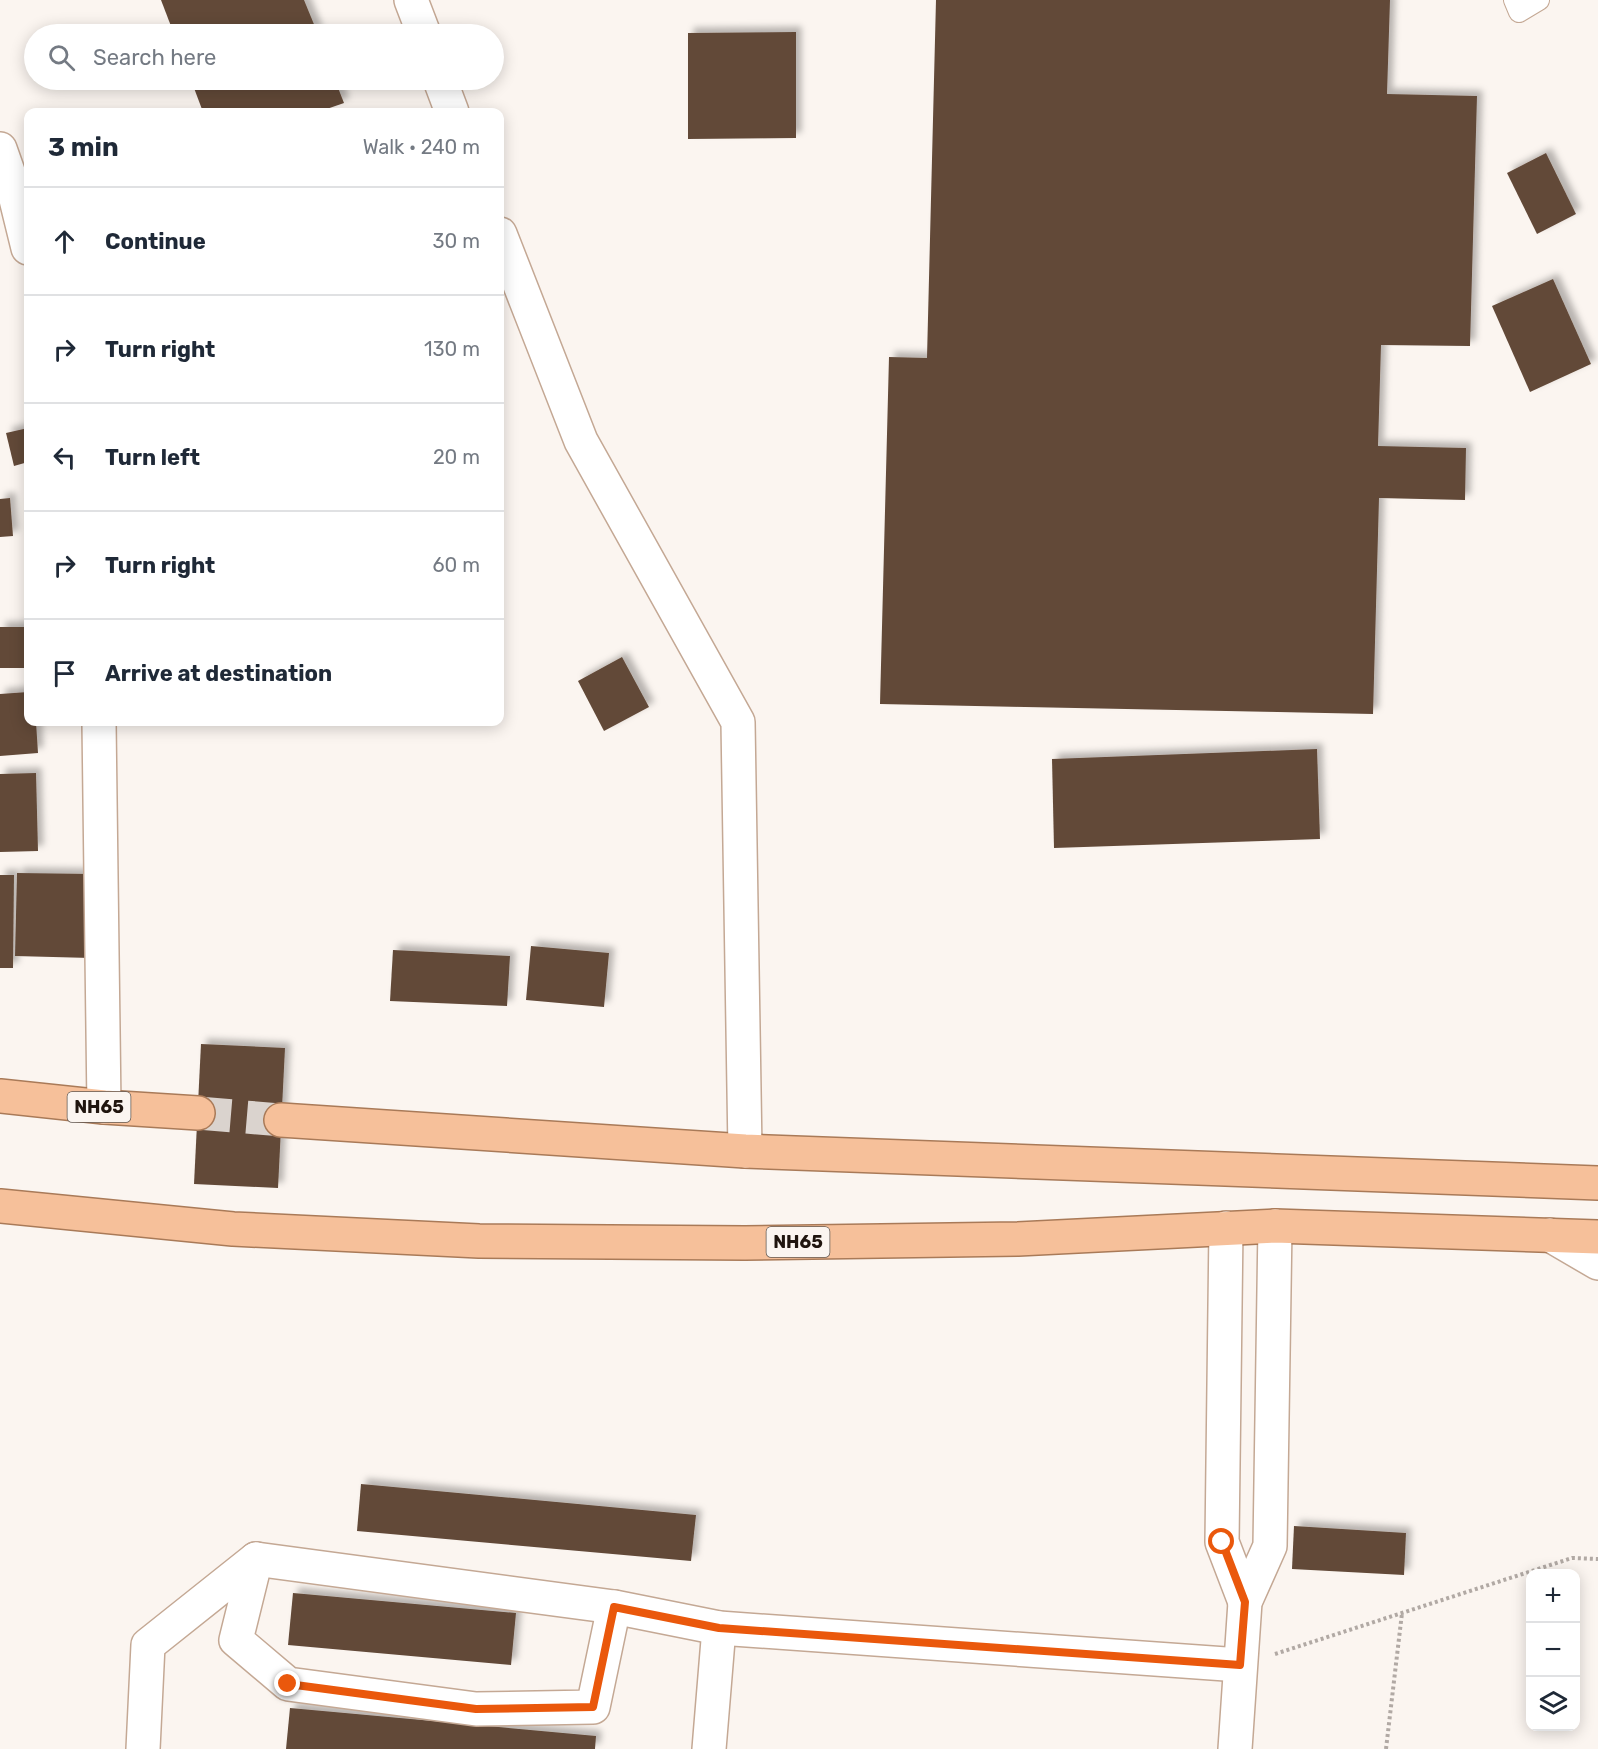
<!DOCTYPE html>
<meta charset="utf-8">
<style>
:root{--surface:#fff;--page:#f6f6f7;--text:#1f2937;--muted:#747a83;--line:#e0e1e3}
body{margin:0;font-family:Rubik,sans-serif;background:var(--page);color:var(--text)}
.controls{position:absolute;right:18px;bottom:18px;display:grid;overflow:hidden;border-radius:12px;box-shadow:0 3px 15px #0003}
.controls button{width:54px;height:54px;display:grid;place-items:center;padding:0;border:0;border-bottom:2px solid var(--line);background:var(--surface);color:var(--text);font:30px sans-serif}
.stop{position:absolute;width:18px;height:18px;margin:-14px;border:4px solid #ea580c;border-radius:50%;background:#fff}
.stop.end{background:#ea580c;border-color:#fff;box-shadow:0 2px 6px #0008}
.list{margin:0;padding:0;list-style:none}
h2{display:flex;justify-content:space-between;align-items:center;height:78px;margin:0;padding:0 24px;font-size:26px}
h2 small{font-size:20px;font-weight:400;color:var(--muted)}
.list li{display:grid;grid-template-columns:39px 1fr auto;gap:18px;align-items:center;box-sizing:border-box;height:108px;padding:0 24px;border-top:2px solid var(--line)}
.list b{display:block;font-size:22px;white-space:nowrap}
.list em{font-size:20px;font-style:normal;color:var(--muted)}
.icon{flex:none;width:33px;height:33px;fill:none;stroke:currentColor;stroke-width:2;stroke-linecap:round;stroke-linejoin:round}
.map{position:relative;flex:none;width:1598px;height:1749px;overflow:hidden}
.search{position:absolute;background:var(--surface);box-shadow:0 3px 15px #0003;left:24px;top:24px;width:480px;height:66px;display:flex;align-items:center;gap:15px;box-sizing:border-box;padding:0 21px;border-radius:33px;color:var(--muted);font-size:22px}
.panel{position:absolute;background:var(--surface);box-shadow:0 3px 15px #0003;left:24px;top:108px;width:480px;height:618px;border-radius:12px}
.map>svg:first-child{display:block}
</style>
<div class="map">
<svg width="1598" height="1749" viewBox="0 0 1598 1749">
<defs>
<filter id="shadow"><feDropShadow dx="5.5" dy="-5.5" stdDeviation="3" flood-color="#0004"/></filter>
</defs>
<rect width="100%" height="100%" fill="#fbf5f0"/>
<!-- building -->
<g fill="#624938" filter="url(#shadow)">
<polygon points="161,0 304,0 318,34 174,34"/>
<polygon points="936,0 1390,0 1387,94 1477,96 1470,346 1381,345 1378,446 1466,448 1465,500 1379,498 1373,714 880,704 889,357 927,358"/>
<polygon points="796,32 796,138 688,139 688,33"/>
<polygon points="191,80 335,80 344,103 318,112 203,112"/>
<polygon points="1546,153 1576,214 1537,234 1507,173"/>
<polygon points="1553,279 1591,364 1530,392 1492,306"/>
<polygon points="28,428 28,462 14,466 6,433"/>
<polygon points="10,498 13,536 0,537 0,499"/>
<rect x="0" y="627" width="28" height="41"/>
<polygon points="622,657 649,707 604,731 578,681"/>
<polygon points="28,692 28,722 36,722 38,753 0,756 0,694"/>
<polygon points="1317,749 1320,839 1054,848 1052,759"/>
<polygon points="36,773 38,851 0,852 0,774"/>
<polygon points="17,873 93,874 91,958 15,956"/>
<polygon points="0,875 14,875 13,968 0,968"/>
<polygon points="531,946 609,953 604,1007 526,1000"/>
<polygon points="393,950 510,956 507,1006 390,1001"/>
<polygon points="201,1044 285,1048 278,1188 194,1184"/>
<polygon points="361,1484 696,1515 691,1561 357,1531"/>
<polygon points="1294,1526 1406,1533 1404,1575 1292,1569"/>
<polygon points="293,1593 516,1613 511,1665 288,1645"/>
<polygon points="290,1708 596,1736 595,1749 286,1749"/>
</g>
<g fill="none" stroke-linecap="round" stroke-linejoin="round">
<!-- trunk-tunnel -->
<polyline stroke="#dad3ce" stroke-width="33" stroke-dasharray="33 16" stroke-linecap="butt" points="198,1113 281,1120"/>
<!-- service casing -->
<g stroke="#c4a894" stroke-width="22">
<polyline id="service" points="1514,0 1519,12 1539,0"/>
</g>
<!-- minor casing -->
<g stroke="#c4a894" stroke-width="36">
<g id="minor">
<polyline points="411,0 424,34"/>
<polyline points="440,80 452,112"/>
<polyline points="0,149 12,183 28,248"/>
<polyline points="500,234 581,441 738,722 745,1151"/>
<polyline points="99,722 104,1107"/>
<polyline points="1226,1228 1222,1542 1245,1602"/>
<polyline points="256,1559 614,1607"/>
<polyline points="143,1749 148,1645 256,1559 236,1640 288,1684 476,1709 593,1707 614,1607 719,1628 1240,1665"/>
<polyline points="709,1749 719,1628"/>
<polyline points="1235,1749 1245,1602 1270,1546 1275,1226"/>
</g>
</g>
<!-- tertiary casing -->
<g stroke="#c4a894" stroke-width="36">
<polyline id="tertiary" points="1550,1235 1598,1263"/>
</g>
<!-- trunk casing -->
<g stroke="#a97a58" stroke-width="36">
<g id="trunk">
<polyline points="0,1096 104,1107 198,1113"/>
<polyline points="281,1120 745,1151 1598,1183"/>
<polyline points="0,1206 233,1229 479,1241 745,1243 1018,1239 1275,1226 1598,1237"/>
</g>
</g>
<!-- path -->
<g stroke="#b1a9a4" stroke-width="4" stroke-dasharray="3 3" stroke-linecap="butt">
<polyline points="1275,1654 1572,1558 1598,1559"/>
<polyline points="1386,1749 1402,1613"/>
</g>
<!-- service -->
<use href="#service" stroke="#fff" stroke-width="20"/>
<!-- minor -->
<use href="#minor" stroke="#fff" stroke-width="33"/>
<!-- tertiary -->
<use href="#tertiary" stroke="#fff" stroke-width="33"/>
<!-- trunk -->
<use href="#trunk" stroke="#f6c09a" stroke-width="33"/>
</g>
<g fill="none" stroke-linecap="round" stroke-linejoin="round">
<!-- route -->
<polyline stroke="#ea580c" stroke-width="8" points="288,1684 476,1709 593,1707 614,1607 719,1628 1240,1665 1245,1602 1222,1542"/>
</g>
<g text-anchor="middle" stroke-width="6" stroke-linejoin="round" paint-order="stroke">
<!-- shield labels -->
<g fill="#fbf5f0" stroke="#625852" stroke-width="1.5">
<rect x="67.5" y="1092" width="63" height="30" rx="4.5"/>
<rect x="766.5" y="1227" width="63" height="30" rx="4.5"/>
</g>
<g font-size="18" font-weight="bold" fill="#20150e">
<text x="99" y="1113">NH65</text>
<text x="798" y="1248">NH65</text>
</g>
</g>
</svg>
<div class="controls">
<button>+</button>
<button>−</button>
<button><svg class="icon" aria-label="layers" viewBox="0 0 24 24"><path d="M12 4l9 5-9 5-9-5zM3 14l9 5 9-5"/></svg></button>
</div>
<div class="stop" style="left:1222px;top:1542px"></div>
<div class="stop end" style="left:288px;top:1684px"></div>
<div class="search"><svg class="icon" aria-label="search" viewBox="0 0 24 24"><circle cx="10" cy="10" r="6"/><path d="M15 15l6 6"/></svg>Search here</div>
<section class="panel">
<h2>3 min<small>Walk · 240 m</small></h2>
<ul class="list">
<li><svg class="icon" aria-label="ahead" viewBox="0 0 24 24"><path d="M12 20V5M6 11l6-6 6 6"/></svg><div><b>Continue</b></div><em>30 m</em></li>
<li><svg class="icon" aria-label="right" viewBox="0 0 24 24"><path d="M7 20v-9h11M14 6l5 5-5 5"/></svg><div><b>Turn right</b></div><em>130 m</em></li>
<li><svg class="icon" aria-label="left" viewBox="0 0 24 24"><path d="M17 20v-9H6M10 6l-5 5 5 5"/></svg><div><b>Turn left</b></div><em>20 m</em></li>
<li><svg class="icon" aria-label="right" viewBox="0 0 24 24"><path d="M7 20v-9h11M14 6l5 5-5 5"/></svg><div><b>Turn right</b></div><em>60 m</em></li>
<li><svg class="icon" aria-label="arrive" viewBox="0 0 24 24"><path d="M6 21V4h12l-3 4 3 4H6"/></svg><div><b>Arrive at destination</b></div></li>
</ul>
</section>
</div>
